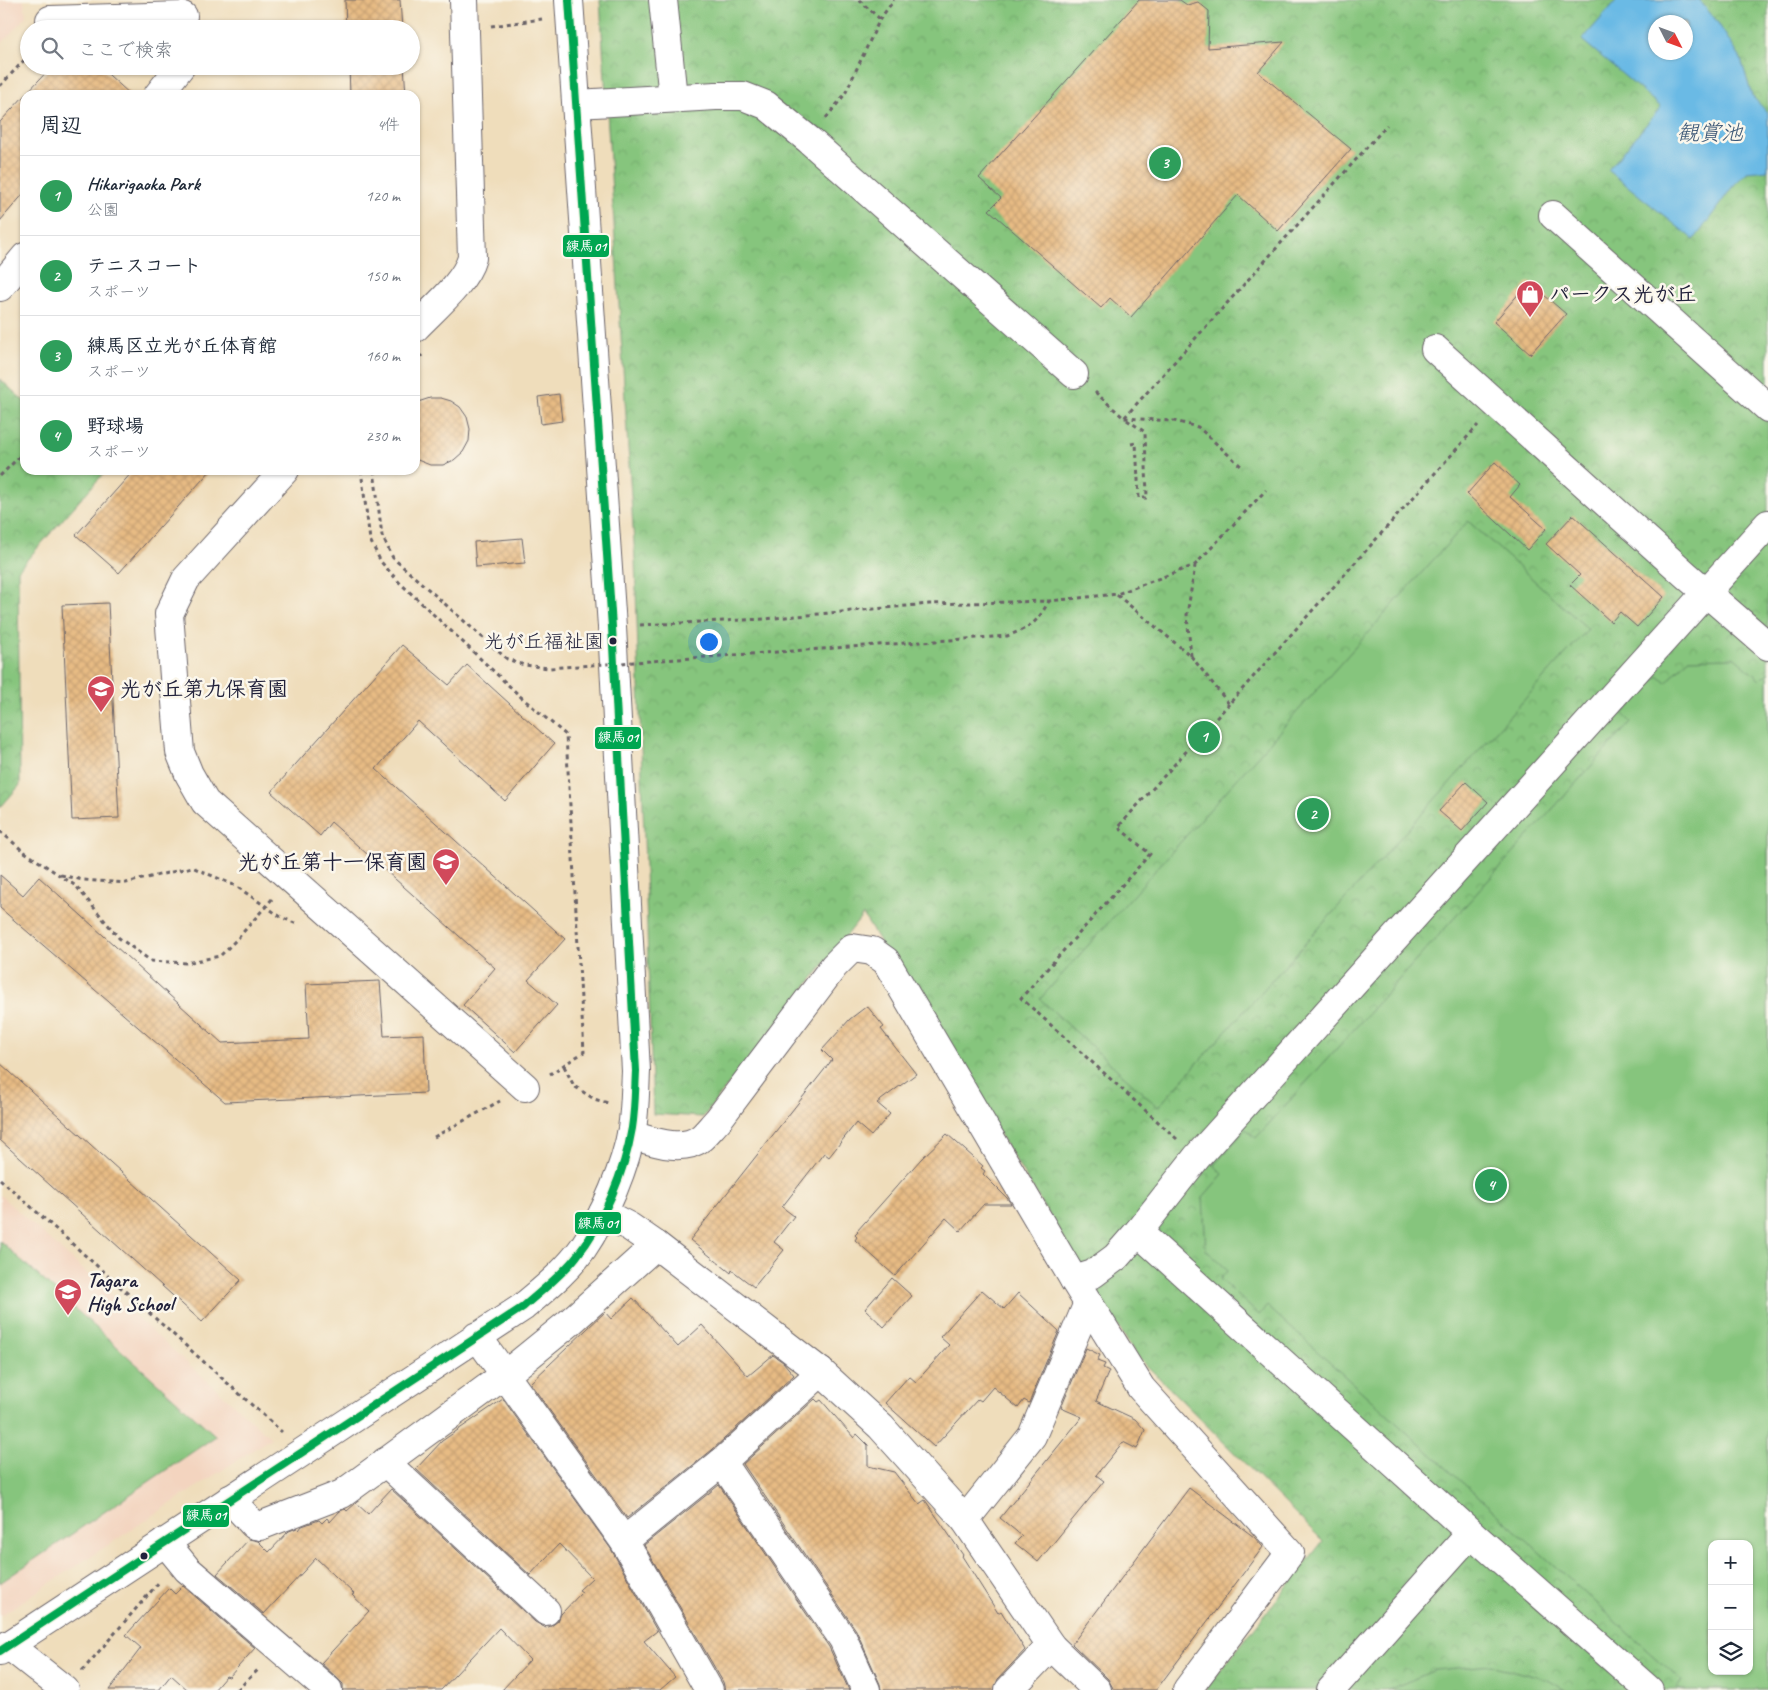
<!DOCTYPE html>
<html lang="ja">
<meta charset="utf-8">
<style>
:root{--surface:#fff;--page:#f6f6f7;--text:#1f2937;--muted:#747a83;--line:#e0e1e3;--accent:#d1495b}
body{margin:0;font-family:Caveat,"Klee One",sans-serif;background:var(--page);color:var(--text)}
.controls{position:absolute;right:15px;bottom:15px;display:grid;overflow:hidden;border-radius:10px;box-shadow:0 1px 4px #0004}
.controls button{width:45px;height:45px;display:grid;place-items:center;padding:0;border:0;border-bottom:1px solid var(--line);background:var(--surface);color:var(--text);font:25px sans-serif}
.compass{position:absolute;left:1648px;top:15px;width:45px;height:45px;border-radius:50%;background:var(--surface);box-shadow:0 1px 4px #0004;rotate:132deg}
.you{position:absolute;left:708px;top:641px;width:18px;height:18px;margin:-12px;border:4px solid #fff;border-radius:50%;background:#1a73e8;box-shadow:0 0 0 8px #1a73e833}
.badge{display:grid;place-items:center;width:32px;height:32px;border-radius:50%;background:var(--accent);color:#fff;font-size:16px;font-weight:700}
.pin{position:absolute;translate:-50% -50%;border:2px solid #fff;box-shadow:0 1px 5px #0006}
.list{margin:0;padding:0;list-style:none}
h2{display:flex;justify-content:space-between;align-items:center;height:65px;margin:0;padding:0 20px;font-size:21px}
h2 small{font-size:16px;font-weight:400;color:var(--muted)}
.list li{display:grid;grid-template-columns:32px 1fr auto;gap:15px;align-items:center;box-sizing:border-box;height:80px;padding:0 20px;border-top:1px solid var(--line)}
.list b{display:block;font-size:19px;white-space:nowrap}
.list p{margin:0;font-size:16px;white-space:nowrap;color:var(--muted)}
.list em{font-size:16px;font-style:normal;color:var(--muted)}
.icon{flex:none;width:28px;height:28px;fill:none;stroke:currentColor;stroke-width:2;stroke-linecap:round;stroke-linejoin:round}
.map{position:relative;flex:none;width:1768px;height:1690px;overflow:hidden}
.search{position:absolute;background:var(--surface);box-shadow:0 1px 4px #0004;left:20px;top:20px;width:400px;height:55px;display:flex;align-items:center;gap:12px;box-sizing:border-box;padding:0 18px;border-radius:28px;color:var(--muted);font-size:19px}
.panel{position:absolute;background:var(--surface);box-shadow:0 1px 4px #0004;left:20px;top:90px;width:400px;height:385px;border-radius:15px}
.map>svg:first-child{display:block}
</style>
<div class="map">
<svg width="1768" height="1690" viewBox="0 0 1768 1690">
<defs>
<pattern id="park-crowns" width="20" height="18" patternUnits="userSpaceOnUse" patternTransform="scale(1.25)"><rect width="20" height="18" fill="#86c57d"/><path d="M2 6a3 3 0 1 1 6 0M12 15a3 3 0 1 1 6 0" fill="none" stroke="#73a96d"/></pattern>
<pattern id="building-cross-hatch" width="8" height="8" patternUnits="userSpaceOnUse" patternTransform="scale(1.25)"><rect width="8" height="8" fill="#e7bb84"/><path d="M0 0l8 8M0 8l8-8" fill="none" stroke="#c6a073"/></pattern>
</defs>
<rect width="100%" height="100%" fill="#fbf7ec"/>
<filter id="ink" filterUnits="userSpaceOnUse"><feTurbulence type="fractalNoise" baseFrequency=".02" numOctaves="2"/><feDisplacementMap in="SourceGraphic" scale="10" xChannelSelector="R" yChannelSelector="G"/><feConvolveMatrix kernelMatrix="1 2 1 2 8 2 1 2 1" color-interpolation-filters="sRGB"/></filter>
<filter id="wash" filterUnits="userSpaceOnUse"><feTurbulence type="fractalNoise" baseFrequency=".0096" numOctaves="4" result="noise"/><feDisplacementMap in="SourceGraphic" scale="20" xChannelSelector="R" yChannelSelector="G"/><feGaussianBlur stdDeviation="1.12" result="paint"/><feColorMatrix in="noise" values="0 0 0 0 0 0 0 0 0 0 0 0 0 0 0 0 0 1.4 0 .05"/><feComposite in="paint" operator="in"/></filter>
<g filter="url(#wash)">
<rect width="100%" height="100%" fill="#efddbb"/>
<!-- built -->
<g fill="#f3d4bf">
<polygon points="0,0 24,0 26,16 0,46"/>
<polygon points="0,1195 271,1438 0,1616"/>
</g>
<!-- park -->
<g fill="url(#park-crowns)" stroke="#54745c" fill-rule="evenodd">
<path d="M600,0H1768V1690H1205L1323,1541L1136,1355L863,915L703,1117L653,1114L635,560ZM1656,22H1686V52H1656ZM1712,1544H1749V1671H1712Z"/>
<polygon points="0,379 25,402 25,470 99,470 103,474 18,570 20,785 0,808"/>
</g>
<!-- pitch -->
<g fill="#86c57d" stroke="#54745c" fill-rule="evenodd">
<polygon points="1468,521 1588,629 1158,1107 1040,999"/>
<path d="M1735,658L1760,680L1768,672V1690H1680L1677,1688L1682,1681L1267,1306L1259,1315L1220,1279L1228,1270L1206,1250L1203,1197L1223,1174L1214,1165L1246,1129L1256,1138L1631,722L1623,714L1658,676L1666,683L1688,659ZM1712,1544H1749V1671H1712Z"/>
<polygon points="0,1241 216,1436 0,1583"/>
<polygon points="1491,1665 1548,1680 1565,1690 1388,1690 1435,1670"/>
</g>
<!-- water -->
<path fill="#6bbae5" stroke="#466e90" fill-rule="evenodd" d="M1617,0H1699L1716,20L1741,59L1752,96L1768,113V170L1747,172L1733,186L1694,240L1608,170L1661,107L1582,40ZM1656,22H1686V52H1656Z"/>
<g id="blocks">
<!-- building -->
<g fill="url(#building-cross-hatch)">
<polygon points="345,0 400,0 402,29 346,29"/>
<polygon points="1139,0 1180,0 1187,5 1198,2 1209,11 1208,48 1284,42 1258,72 1351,149 1278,231 1238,195 1131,317 1110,298 1101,308 989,210 1001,198 979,178"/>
<polygon points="52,66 99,66 131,95 25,95"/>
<polygon points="349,66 404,66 406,95 350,95"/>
<polygon points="25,95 25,192 0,221 0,122"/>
<polygon points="1529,282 1566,314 1530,354 1494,322"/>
<polygon points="559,394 562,421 541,424 538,397"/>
<polygon points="430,398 441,398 451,401 460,407 467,417 470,429 469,441 463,452 454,460 443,465 430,465 415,459 415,403"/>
<polygon points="1495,462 1520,485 1510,497 1546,529 1527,550 1467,494"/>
<polygon points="134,470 211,470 119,573 76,535"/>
<polygon points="1573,515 1664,597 1637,627 1620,612 1611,622 1570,585 1580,575 1546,544"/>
<polygon points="522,538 525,563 476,567 474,542"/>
<polygon points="108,603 119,818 72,820 62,605"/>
<polygon points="402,645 449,685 467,665 554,744 505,801 418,721 376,769 565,939 528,980 557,1005 515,1052 463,1005 495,968 331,822 320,836 271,792"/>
<polygon points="1466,782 1488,802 1462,831 1439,811"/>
<polygon points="0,875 23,895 39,877 222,1043 309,1039 306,984 380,981 384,1036 424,1034 426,1093 225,1102 0,908"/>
<polygon points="867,1006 884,1027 881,1029 916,1074 877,1103 890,1114 871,1136 856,1123 829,1157 824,1153 782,1207 794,1216 774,1242 784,1250 754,1287 732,1270 731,1273 690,1240 832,1060 822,1050 850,1019"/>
<polygon points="0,1063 241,1280 202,1322 0,1140"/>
<polygon points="947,1134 983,1166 981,1168 985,1171 983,1174 1007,1198 1011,1204 984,1204 960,1231 946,1218 895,1276 855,1240 857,1237 855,1235 858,1232 857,1231 921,1159"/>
<polygon points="892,1278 912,1296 884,1327 865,1309"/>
<polygon points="982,1290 1004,1309 1018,1293 1059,1331 1029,1403 1024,1400 1018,1408 993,1387 981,1401 978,1399 934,1447 885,1403 909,1376 916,1382 949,1345 940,1337"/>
<polygon points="633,1298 678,1347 702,1325 748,1376 773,1355 783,1362 794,1375 712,1450 627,1518 530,1383 605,1312 611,1319"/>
<polygon points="1086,1348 1100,1355 1097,1361 1105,1364 1103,1368 1109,1371 1096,1401 1135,1419 1145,1430 1137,1449 1123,1442 1096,1475 1104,1481 1038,1562 1015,1543 1022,1536 1000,1518 1082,1417 1061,1408"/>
<polygon points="503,1399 611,1549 657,1631 644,1641 675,1677 660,1690 502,1690 530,1660 499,1628 441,1690 343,1690 343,1684 338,1679 321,1663 369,1611 352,1595 354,1594 316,1558 264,1614 217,1574 249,1539 258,1541 269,1552 289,1531 297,1528 299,1530 302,1526 319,1520 322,1523 327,1518 330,1522 340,1511 345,1509 347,1511 356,1503 368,1514 391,1489 535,1622 546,1628 551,1626 558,1621 561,1614 582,1592 579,1590 592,1578 559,1544 530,1575 416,1469 442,1441"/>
<polygon points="815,1399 818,1402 821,1400 854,1438 857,1434 868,1445 868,1466 894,1472 919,1504 925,1500 963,1555 962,1556 998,1613 1001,1611 1025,1650 998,1679 994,1690 881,1690 880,1684 856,1630 743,1464"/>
<polygon points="719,1485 829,1647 849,1690 725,1690 723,1682 644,1545"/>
<polygon points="1189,1488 1254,1537 1263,1547 1156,1690 1114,1690 1108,1679 1072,1644"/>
<polygon points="183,1586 255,1648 229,1677 226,1676 214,1690 188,1690 171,1675 159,1690 109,1690 141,1648 126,1635 169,1588 175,1594"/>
</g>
</g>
</g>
<g filter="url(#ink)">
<use href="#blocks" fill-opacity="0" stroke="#6a6368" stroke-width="1"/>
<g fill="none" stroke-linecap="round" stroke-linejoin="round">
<!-- minor casing -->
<g stroke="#6a6368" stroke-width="30">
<g id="minor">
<polyline points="663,0 673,98"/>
<polyline points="50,20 183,16"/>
<polyline points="158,95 181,66"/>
<polyline points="577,104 716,96 743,96 766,105 809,140 1074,374"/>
<polyline points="1553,215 1768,408"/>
<polyline points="0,287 25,257"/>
<path d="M415,328C433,309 465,283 472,258L464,0"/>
<polyline points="1435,349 1686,575 1768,646"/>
<polyline points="285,470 186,579 169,614 180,752 189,774 205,802 525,1087"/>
<path d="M631,1135C652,1141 682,1153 701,1138C707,1133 712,1126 718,1120L834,966L852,948L872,951L886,961L1074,1280L1141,1388L1290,1553L1187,1690"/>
<polyline points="603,1213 630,1227 656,1245 821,1372 881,1427 965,1520 1051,1646 1097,1690"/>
<polyline points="1138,1232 1471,1533 1649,1690"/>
<polyline points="1074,1280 1093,1274 1116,1257 1138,1232 1197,1157 1768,524"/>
<polyline points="477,1336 624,1541 709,1690"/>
<polyline points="385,1462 546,1611"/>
<polyline points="722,1462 843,1639 866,1690"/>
<polyline points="230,1499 254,1525 260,1526 342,1494 506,1374 569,1323 656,1245"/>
<polyline points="965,1520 1032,1436 1088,1303"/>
<polyline points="624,1541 722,1462 821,1372"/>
<polyline points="165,1542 187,1569 328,1690"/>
<polyline points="8,1645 65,1690"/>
<path d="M0,1651L523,1307C544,1289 567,1271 583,1248C604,1217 626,1165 632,1129C635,1110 635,1091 636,1071L612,627L569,0"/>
<polyline points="1009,1690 1051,1646"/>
<polyline points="1331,1690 1471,1533"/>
</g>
</g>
<!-- path -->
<g stroke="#6a6368" stroke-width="3" stroke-dasharray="4 4" stroke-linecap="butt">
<polyline points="859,0 880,19"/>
<polyline points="491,26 542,19"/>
<polyline points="0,86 29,55"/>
<polyline points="826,118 845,94 880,19 894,0"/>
<polyline points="415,362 422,355"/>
<polyline points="1095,392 1124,418 1387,125"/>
<polyline points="1131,444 1136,443 1139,498 1147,498 1145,432 1124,418 1174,421 1198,427 1241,466"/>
<polyline points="361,470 370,540 381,562 399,582 521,697 566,735 584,1052 550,1074"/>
<polyline points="0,476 25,451"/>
<polyline points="1117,595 1191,656 1229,704 1478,425"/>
<polyline points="640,625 764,619 929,604 1049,601 1117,594 1195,565 1266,490"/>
<polyline points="1191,656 1187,615 1195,566"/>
<polyline points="0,831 23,851 76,886 119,938 151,961 186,963 220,956 239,937 272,899"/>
<polyline points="61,875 83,880 126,883 192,867 236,886 281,917 299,925"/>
<polyline points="564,1066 574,1086 594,1099 608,1103"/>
<polyline points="434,1137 500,1101"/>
<polyline points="1177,1139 1021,998 1150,854 1118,827 1229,704"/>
<polyline points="0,1179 282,1432"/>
<polyline points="82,1671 160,1581"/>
<polyline points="237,1690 260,1668"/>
</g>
<!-- minor -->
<use href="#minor" stroke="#fff" stroke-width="28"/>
<!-- path-bridge -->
<path stroke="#6a6368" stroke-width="3" stroke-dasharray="4 4" stroke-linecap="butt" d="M374,470L382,536L393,558L507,659L524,665L549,668L1007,636C1031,627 1036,624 1049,601"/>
<!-- bus-1 casing -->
<g stroke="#fbf7ec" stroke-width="11">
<path id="bus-1" d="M0,1651L523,1307C541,1291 561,1276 576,1257C603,1224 625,1171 632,1128C635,1109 635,1090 636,1071L612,627L569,0"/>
</g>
<!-- bus-1 -->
<use href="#bus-1" stroke="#00a651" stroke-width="8"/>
</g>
</g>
<!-- icons -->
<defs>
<g id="shop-pin" transform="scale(1.4375)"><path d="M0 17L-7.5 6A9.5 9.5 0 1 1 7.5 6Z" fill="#d1495b" stroke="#fbf7ec"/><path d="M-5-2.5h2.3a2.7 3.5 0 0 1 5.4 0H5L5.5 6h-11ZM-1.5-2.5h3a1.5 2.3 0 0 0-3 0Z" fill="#fff"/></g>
<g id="school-pin" transform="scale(1.4375)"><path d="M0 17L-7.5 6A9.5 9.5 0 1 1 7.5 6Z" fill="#d1495b" stroke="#fbf7ec"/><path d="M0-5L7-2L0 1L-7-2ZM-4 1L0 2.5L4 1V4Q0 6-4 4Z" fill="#fff"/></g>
</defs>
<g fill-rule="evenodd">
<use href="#shop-pin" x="1530" y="294"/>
<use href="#school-pin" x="101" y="689"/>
<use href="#school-pin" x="446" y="862"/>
<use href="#school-pin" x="68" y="1292"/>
</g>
<!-- markers -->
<g fill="#22223b" stroke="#fbf7ec" stroke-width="2">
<circle cx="613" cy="641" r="4.5"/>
<circle cx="144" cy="1556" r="4.5"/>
</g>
<g text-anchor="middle" stroke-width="5" stroke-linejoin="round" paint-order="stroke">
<!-- bus labels -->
<g font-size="20" fill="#22223b" stroke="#fbf7ec" text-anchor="end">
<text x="604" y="648">光が丘福祉園</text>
</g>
<!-- poi labels -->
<g font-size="21" font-weight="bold" fill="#22223b" stroke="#fbf7ec" text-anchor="start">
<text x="1549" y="301">パークス光が丘</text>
<text x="120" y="696">光が丘第九保育園</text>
<text x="427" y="869" text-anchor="end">光が丘第十一保育園</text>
<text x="87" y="1287">Tagara<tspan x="87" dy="24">High School</tspan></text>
</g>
<!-- water labels -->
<g font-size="22" font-style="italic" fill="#3c5776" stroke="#fbf7ec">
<text x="1710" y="140">観賞池</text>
</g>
</g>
<g stroke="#fbf7ec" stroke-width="2">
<rect x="562" y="234" width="48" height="24" rx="5" fill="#00a651"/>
<rect x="594" y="726" width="48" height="24" rx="5" fill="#00a651"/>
<rect x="574" y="1211" width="48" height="24" rx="5" fill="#00a651"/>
<rect x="182" y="1504" width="48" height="24" rx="5" fill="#00a651"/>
</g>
<g font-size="14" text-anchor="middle" font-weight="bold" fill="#fff">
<text x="586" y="251">練馬01</text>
<text x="618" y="742">練馬01</text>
<text x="598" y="1228">練馬01</text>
<text x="206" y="1520">練馬01</text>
</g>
</svg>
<div class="controls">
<button>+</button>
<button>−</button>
<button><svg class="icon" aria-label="layers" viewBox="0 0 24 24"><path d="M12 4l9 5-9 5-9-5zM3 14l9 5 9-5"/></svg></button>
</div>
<svg class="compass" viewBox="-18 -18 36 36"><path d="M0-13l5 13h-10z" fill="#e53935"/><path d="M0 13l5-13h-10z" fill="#747a83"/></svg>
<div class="you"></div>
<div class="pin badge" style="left:1204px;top:737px;background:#2e9e5b">1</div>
<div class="pin badge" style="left:1313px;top:814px;background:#2e9e5b">2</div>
<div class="pin badge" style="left:1165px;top:163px;background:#2e9e5b">3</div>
<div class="pin badge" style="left:1491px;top:1185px;background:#2e9e5b">4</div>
<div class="search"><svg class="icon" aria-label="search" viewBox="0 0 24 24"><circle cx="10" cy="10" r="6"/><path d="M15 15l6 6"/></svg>ここで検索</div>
<section class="panel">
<h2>周辺<small>4件</small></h2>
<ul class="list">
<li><span class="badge" style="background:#2e9e5b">1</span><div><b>Hikarigaoka Park</b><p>公園</p></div><em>120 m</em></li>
<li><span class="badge" style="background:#2e9e5b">2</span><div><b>テニスコート</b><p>スポーツ</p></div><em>150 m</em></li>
<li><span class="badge" style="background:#2e9e5b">3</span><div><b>練馬区立光が丘体育館</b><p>スポーツ</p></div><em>160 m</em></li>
<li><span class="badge" style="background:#2e9e5b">4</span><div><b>野球場</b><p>スポーツ</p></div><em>230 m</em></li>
</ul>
</section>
</div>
